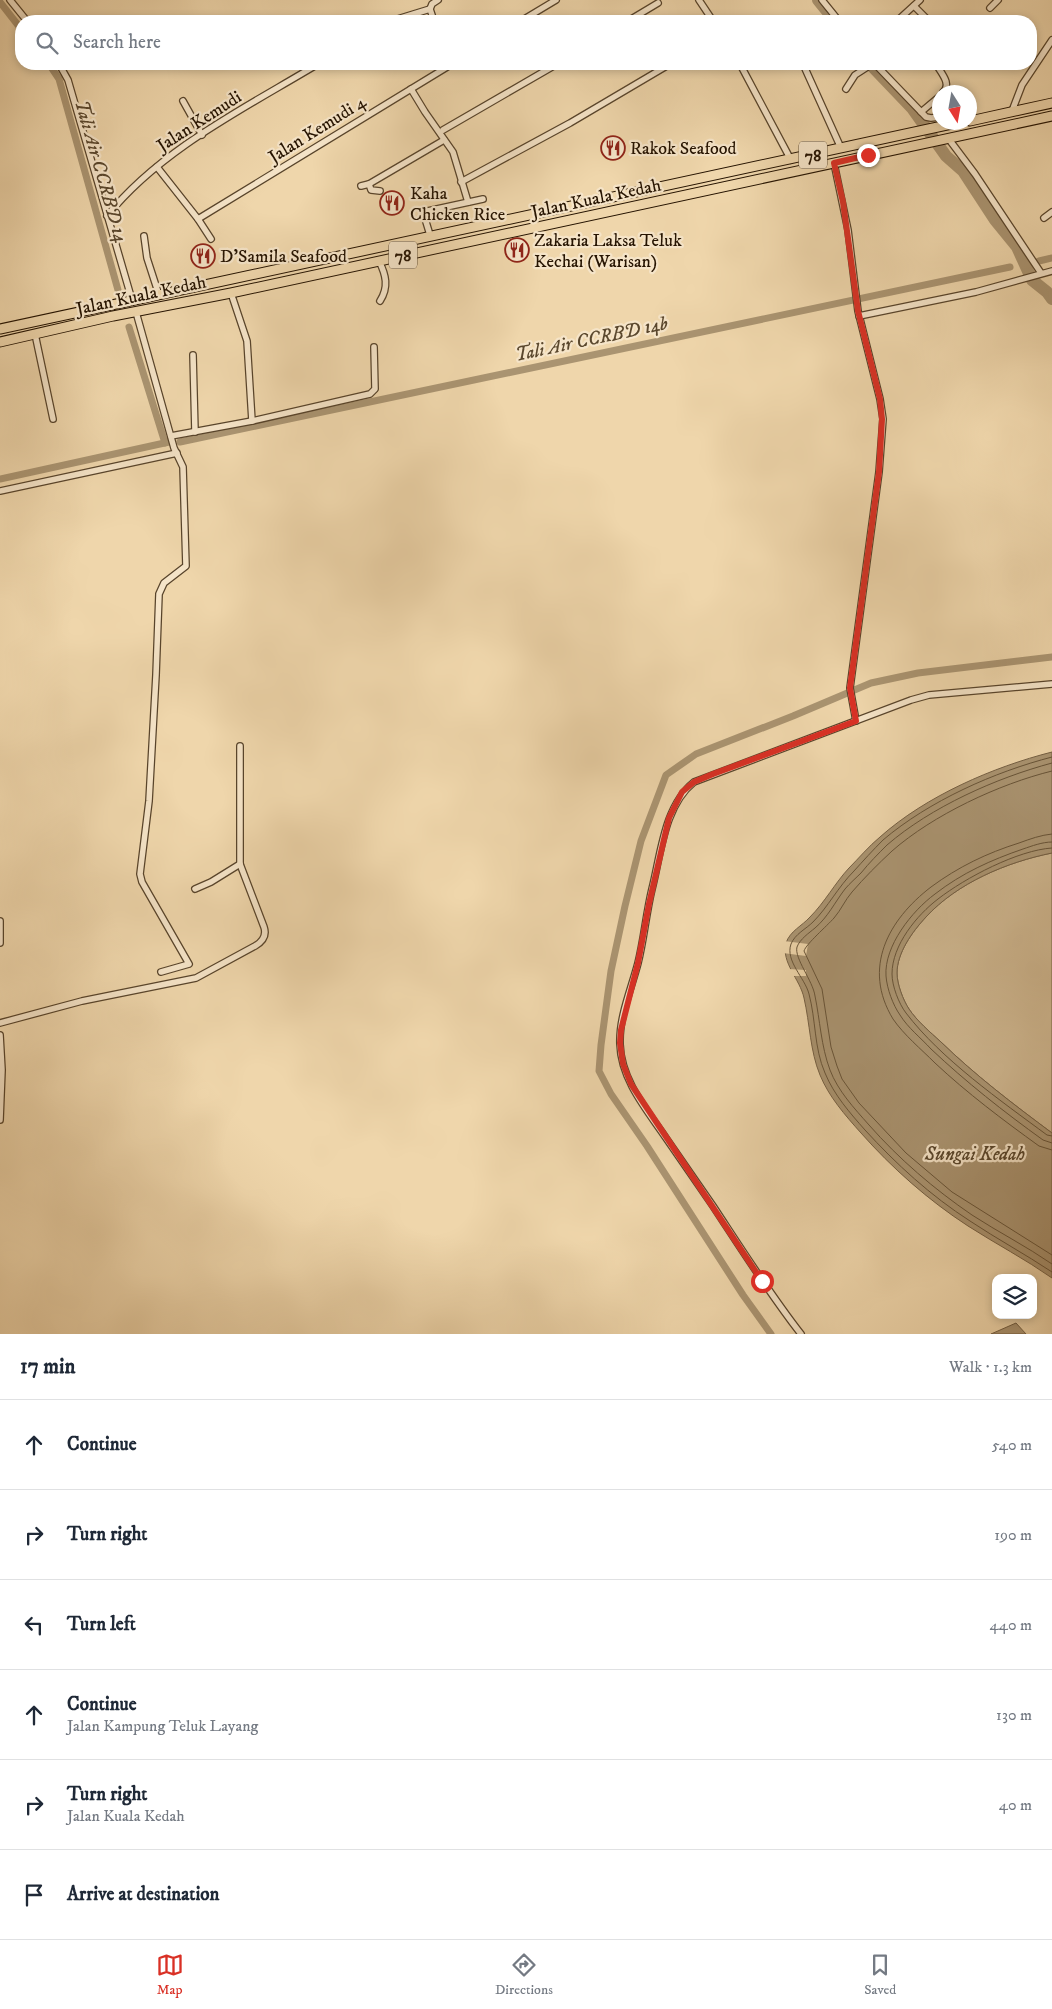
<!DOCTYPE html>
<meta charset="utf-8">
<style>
:root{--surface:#fff;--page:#f6f6f7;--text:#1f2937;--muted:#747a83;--line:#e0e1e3;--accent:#d93025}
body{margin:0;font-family:"IM FELL DW Pica",serif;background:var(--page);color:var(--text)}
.controls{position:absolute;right:15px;bottom:15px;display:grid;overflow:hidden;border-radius:10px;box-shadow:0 2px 8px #0003}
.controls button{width:45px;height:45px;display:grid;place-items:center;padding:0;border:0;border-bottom:1px solid var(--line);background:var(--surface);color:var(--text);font:25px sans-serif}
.compass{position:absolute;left:932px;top:85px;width:45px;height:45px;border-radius:50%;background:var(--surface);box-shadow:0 2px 8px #0003;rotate:169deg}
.stop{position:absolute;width:15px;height:15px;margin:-11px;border:4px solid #d93025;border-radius:50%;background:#fff}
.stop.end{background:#d93025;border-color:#fff;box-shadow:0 1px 5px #0008}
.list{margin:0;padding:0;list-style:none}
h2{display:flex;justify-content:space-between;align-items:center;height:65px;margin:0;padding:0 20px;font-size:21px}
h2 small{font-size:16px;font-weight:400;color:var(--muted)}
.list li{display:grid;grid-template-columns:32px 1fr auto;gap:15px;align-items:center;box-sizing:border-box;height:90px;padding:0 20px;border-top:1px solid var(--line)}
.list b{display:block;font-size:19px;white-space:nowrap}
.list p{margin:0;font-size:16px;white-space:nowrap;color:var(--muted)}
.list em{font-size:16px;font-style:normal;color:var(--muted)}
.icon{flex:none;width:28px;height:28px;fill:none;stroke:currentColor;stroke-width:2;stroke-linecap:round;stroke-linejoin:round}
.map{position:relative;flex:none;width:1052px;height:1334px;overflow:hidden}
.search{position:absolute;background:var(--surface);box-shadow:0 2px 8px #0003;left:15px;right:15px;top:15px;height:55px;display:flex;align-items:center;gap:12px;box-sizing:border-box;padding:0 18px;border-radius:20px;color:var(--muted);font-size:19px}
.sheet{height:605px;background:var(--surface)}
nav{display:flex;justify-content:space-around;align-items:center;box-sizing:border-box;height:70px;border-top:1px solid var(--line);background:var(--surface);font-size:14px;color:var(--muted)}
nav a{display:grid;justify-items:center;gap:2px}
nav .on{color:var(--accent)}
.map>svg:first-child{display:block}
</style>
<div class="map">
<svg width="1052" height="1334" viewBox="0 0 1052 1334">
<rect width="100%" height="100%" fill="#efd6ab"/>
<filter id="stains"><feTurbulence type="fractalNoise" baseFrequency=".004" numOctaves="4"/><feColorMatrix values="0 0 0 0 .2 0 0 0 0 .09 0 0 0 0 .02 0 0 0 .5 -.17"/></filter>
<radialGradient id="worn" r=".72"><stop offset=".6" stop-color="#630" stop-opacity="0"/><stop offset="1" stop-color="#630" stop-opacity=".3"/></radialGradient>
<!-- green -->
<path fill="#cdb58e" stroke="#796447" d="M1052,853V1133C1013,1104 975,1075 941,1042C930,1032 917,1021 909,1009C903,1000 897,984 897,973C897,953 912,932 926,917C957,883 1007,862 1052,853Z"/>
<!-- water -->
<g fill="#aa9471" stroke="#756044">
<path d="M1052,752V853C1007,862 957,883 926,917C912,932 897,953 897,973C897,984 903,1000 909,1009C917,1021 930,1032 941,1042C975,1075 1013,1104 1052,1133V1278C1025,1259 996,1244 968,1226C928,1200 892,1168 861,1133C845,1115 829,1097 820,1075C810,1051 810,1024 804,998C800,979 781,963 786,943C790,931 802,926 810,917C825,902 835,883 849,868C859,858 869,846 880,837C926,796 993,767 1052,752Z"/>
<polygon points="1016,1323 1026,1334 991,1334"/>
</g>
<!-- pier -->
<g fill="#efd6ab">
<polygon points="784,941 808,944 806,956 783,953"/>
<polygon points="788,969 806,970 806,976 792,976"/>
</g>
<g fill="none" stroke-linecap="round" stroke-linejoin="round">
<!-- shore -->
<g stroke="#685438" stroke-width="1">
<path d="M1052,757C994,772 929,801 883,840C873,850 863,861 854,871C838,887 828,907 813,922C806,929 795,934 791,944C785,961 805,978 809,994C816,1020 814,1048 825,1073C834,1095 850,1113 865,1130C896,1164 931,1196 970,1221C997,1239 1025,1254 1052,1272"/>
<path d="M1052,763C996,778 931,807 887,845C878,854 869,863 861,873C856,878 850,883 845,889C835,902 828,917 815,928C809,933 800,939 797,947C794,958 813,981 815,996C820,1020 821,1046 830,1070C838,1091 854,1108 869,1125C899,1159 934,1189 972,1215C998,1232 1026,1246 1052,1264"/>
<path d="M1052,771C999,784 933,815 892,851C878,864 864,878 852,892C845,900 841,910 834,918C827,926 806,944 804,951L822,989L831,1047L837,1066L842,1079L859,1103L906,1153L952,1192L1052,1255"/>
<path d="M1052,834C1041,835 1030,839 1019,843C987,853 958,867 931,887C888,920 862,968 893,1019C904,1035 921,1049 935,1063C967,1093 1003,1120 1039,1146L1052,1150"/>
<path d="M1052,842C1042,842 1032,846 1023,849C991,860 962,873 935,894C912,911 884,946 886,976C887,989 893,1005 900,1015C908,1028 921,1038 931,1049C966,1082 1004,1112 1043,1140L1052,1143"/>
<path d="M1052,848C1018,850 965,878 938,899C917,915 892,945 892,974C892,986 899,1004 906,1013C941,1059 1001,1101 1047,1135L1052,1136"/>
</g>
<!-- canal -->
<g stroke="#aa9471" stroke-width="7">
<polyline points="0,2 21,29"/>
<polyline points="49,64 59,79 118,290"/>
<polyline points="1039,261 1052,258"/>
<polyline points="129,327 165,443"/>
<polyline points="180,442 1010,267"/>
<polyline points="0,479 169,442"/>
<polyline points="771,1334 743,1295 647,1146 611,1094 599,1071 601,1045 611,971 625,906 641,841 666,775 696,754 793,716 871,683 918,673 1052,657"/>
</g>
<!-- river -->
<g stroke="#aa9471" stroke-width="12">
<polyline points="818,0 835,21"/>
<polyline points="870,64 912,108 946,156 963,171 995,220 1017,247 1032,280 1047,292 1052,299"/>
</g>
<!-- minor casing -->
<g stroke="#58442b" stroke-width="8">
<g id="minor">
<polyline points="10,0 27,21"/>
<polyline points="699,0 713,21"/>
<polyline points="822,0 839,21"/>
<polyline points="914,6 929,21"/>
<polyline points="990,8 998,0"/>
<polyline points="391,21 430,9"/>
<polyline points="434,21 430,9 432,4 438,0"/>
<polyline points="521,21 556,0"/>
<polyline points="628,21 658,3"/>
<polyline points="897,21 920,0"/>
<polyline points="59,64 68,80 132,300"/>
<polyline points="740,64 791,160"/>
<polyline points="803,64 841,148"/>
<polyline points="875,64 926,117 931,118 940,117"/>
<path d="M936,64C941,73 952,84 943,92"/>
<polyline points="411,89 425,112 453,152 468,202"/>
<polyline points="846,89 855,75 872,64"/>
<polyline points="183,101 202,135"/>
<polyline points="1012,111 1022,85 1052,40"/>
<polyline points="921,112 940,96"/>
<polyline points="443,130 557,64"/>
<polyline points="948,138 975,174 1041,273"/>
<polyline points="834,163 848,230 858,311 880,399 883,419 879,472 852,673 850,688 856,721"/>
<polyline points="157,167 198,219 211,239"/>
<polyline points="461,182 570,123 670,64"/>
<polyline points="369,184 371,190 380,191"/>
<polyline points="361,186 369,184 444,140"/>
<path d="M107,216C161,149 245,108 318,64"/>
<polyline points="1044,218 1052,212"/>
<polyline points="198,219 452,64"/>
<polyline points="430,235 423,212 483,199"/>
<polyline points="144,236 147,258 159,295"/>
<path d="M379,261C386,275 389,287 380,301"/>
<polyline points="231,293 247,341 252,421"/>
<polyline points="136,312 174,448 183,467 186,566 164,583 159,594 156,675 149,801 140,874 142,882 189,964 161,972"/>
<polyline points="859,316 976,292 1052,271"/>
<polyline points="35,334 53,419"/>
<polyline points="193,355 195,432"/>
<polyline points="171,436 252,421 370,394 375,389 374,347"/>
<polyline points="0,491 177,453"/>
<polyline points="195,889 211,882 240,864"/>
<polyline points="0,921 0,943"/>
<path d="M0,1023L82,1001L196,978L255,946C262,942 267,936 264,927L240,864V746"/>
<polyline points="0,1035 2,1070 0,1120"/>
<path d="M801,1334C769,1293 742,1250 713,1206C697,1183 682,1161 666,1138C647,1110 621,1080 620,1044C619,1017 631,990 638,963C644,939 646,914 652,889C661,854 664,806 694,782L911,700L929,695L1052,684"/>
</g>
</g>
<!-- primary casing -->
<g stroke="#251300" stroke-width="11">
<g id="primary">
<polyline points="970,121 1052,103"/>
<polyline points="0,329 961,122"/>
<polyline points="0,342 113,316 231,293 1052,116"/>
</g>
</g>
<!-- minor -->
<use href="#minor" stroke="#f5e4c8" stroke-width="5.5"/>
<!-- primary -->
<use href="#primary" stroke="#efd6ab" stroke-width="9"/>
</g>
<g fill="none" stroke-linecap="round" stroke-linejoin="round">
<!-- route -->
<polyline stroke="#d93025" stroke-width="6" points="762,1281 631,1084 623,1064 620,1043 621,1030 638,963 649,904 669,818 682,792 694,782 713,774 856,721 850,688 852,673 879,472 882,419 880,399 858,311 843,202 834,163 868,155"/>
</g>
<!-- icons -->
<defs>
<g id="restaurant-ring" transform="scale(1.25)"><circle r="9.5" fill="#f5e4c8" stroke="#8f2418" stroke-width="1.5"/><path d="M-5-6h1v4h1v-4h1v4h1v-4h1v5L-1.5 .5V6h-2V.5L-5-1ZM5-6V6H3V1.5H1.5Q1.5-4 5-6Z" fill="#8f2418"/></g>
</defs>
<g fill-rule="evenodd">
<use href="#restaurant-ring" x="613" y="148"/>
<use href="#restaurant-ring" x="392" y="203"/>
<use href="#restaurant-ring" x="517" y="250"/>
<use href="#restaurant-ring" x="203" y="256"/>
</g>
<g text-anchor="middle" stroke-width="4.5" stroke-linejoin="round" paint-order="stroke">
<!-- shield labels -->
<g fill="#f5e4c8" stroke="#63523c" stroke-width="1">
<rect x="799" y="141.5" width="28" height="27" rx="4"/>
<rect x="389" y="241.5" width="28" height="27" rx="4"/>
</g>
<g font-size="16" font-weight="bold" fill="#251300">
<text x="813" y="161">78</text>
<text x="403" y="261">78</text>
</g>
<!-- street labels -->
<g font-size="18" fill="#251300" stroke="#f5e4c8">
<text transform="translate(199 121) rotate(-33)" y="6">Jalan Kemudi</text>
<text transform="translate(317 129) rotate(-32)" y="6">Jalan Kemudi 4</text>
<text transform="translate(596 198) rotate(-12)" y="6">Jalan Kuala Kedah</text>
<text transform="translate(141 295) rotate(-12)" y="6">Jalan Kuala Kedah</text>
</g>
<!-- poi labels -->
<g font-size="18" fill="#251300" stroke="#f5e4c8" text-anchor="start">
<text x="630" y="154">Rakok Seafood</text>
<text x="410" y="199">Kaha<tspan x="410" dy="21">Chicken Rice</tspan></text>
<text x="534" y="246">Zakaria Laksa Teluk<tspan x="534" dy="21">Kechai (Warisan)</tspan></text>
<text x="220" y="262">D'Samila Seafood</text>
</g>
<!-- water labels -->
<g font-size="19" font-style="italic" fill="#5a472d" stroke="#f5e4c8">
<text transform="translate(102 171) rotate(74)" y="7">Tali Air CCRBD 14</text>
<text transform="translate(591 338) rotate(-12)" y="7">Tali Air CCRBD 14b</text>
<text x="975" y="1160">Sungai Kedah</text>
</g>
</g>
<rect width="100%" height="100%" filter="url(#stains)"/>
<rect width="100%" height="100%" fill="url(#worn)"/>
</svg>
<div class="controls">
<button><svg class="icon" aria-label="layers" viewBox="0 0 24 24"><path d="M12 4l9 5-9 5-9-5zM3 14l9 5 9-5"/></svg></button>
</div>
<svg class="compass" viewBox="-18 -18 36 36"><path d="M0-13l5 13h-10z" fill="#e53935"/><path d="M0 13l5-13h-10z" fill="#747a83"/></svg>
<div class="stop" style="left:762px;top:1281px"></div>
<div class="stop end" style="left:868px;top:155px"></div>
<div class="search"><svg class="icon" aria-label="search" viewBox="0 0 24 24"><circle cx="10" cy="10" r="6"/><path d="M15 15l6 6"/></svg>Search here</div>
</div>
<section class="sheet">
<h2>17 min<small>Walk · 1.3 km</small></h2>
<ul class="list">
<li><svg class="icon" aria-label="ahead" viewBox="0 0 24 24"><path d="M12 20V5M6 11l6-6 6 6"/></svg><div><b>Continue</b></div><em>540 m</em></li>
<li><svg class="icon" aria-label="right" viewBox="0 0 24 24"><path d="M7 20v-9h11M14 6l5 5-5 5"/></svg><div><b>Turn right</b></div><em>190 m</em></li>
<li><svg class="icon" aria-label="left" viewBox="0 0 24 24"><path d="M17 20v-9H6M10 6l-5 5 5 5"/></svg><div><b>Turn left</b></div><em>440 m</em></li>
<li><svg class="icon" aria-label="ahead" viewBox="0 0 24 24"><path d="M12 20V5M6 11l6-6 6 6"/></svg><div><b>Continue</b><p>Jalan Kampung Teluk Layang</p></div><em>130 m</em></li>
<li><svg class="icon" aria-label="right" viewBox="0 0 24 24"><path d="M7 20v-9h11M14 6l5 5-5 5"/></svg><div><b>Turn right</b><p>Jalan Kuala Kedah</p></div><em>40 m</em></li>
<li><svg class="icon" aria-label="arrive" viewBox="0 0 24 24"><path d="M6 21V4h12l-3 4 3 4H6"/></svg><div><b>Arrive at destination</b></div></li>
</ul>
</section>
<nav>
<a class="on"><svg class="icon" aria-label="map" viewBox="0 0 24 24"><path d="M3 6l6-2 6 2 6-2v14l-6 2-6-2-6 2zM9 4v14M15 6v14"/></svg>Map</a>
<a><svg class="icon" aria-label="directions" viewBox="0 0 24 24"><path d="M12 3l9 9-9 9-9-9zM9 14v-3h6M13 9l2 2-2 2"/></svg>Directions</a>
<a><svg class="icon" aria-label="saved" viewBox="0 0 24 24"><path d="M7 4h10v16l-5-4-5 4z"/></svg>Saved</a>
</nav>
